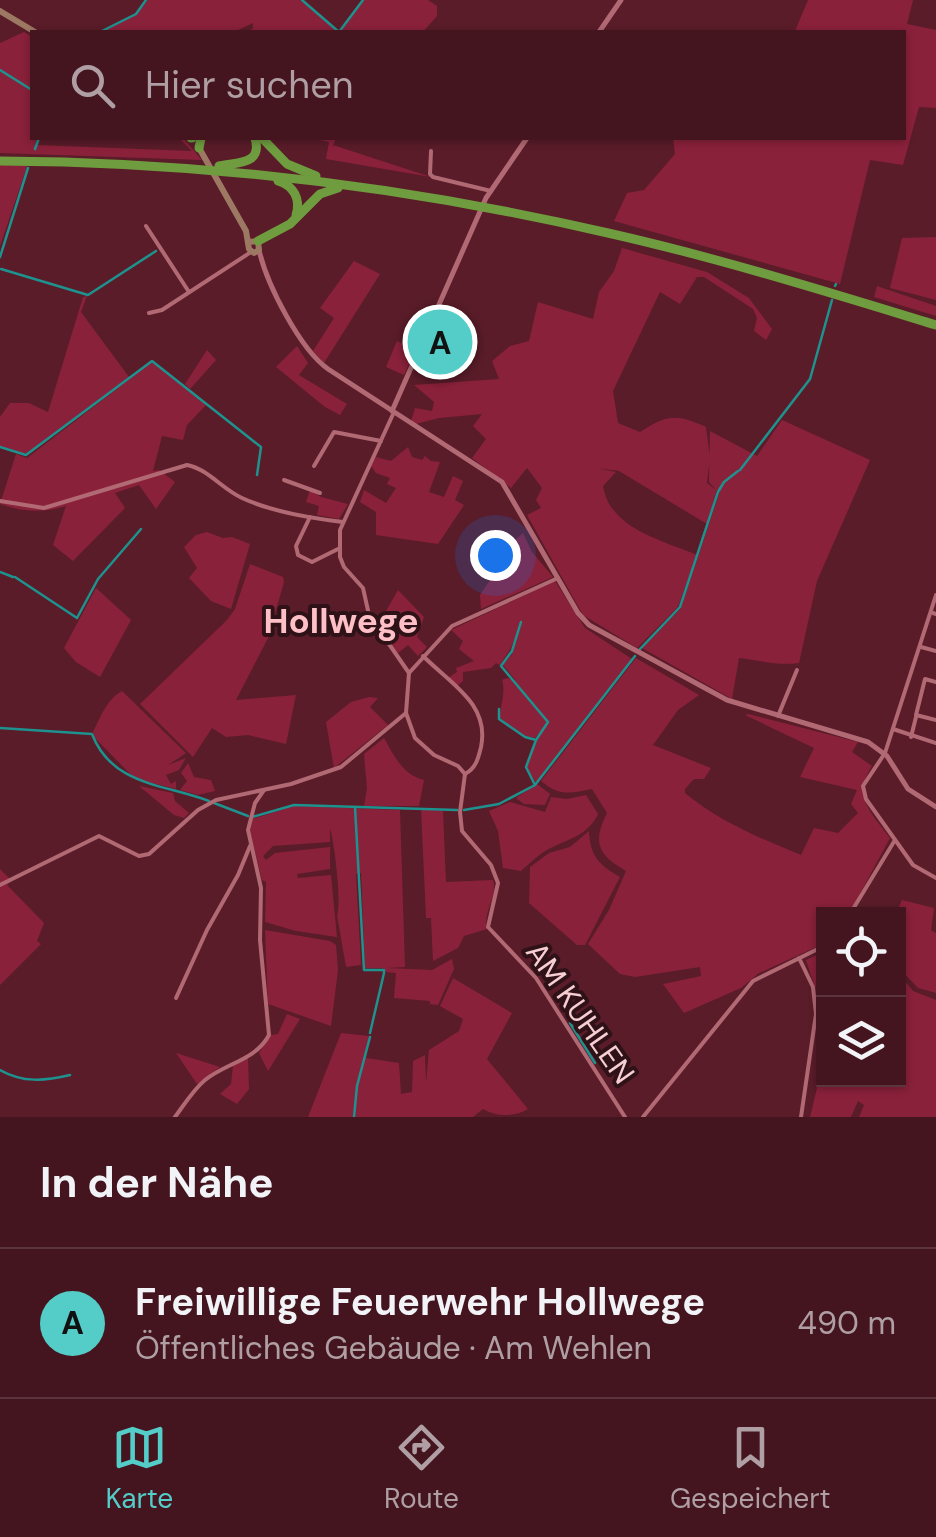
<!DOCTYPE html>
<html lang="de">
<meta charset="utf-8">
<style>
:root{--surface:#44151f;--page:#4b1e28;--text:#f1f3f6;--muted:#af9fa4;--line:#5c343d;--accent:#54cdc8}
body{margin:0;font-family:"DM Sans",sans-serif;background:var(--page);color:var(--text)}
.controls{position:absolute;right:30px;bottom:30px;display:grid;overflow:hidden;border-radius:0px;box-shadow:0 2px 8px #0004}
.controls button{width:90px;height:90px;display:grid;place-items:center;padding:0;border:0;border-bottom:2px solid var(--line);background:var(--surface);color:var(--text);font:50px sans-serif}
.you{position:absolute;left:495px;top:555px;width:35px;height:35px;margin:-25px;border:8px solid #fff;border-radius:50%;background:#1a73e8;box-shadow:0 0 0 15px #1a73e833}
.badge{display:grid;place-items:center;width:65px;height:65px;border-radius:50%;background:var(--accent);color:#111;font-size:32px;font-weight:700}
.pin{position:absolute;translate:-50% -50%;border:5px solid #fff;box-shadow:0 2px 10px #0006}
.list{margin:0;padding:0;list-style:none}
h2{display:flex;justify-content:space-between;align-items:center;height:130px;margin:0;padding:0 40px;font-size:42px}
h2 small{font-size:32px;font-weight:400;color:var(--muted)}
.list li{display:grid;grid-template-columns:65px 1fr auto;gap:30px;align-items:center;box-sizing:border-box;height:150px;padding:0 40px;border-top:2px solid var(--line)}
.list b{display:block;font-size:38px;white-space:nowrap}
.list p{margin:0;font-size:32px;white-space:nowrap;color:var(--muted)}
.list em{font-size:32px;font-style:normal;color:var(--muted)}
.icon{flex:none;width:55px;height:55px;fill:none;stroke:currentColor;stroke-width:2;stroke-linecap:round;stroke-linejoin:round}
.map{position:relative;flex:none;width:936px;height:1117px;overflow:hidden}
.search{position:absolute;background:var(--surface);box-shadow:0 2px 8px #0004;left:30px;right:30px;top:30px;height:110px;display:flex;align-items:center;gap:25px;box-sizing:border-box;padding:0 35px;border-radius:0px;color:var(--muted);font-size:38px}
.sheet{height:280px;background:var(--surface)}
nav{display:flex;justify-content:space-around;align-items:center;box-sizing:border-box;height:140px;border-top:2px solid var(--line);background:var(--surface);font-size:28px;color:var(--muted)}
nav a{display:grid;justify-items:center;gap:5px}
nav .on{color:var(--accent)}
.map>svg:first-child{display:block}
</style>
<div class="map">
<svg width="936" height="1117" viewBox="0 0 936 1117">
<rect width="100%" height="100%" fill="#5a1c29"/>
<!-- green -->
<g fill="#8a213b">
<polygon points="148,0 300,0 339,32 248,32 253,28 253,23 234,32 102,32 137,14"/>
<polygon points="364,0 428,0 437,6 437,16 423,32 340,32"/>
<polygon points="808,0 913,0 907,24 936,30 936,108 919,107 903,165 870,160 840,284 614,221 627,193 644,190 675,154 673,138 904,138 904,32 795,31"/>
<polygon points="24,32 32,37 32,89 26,87 32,91 32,138 37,138 35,145 192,151 179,138 183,138 202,160 0,153 0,43"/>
<polygon points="311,138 336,138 333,145 431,177 326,159 329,142"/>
<polygon points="0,164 28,164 0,246"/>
<polygon points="936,237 936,300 890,288 902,238"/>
<path d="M622,248L707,272L749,298L772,329L766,340L754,331L757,318L753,309L704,277H697L680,304L660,292L613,391L618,423L640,432C667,415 675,413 706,427L710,458L707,483L716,490L709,482L710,431L757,456L782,420L870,460L817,581L799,663C776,666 760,660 739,658L732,699L642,648L681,608L720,491L717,490L707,524L619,471L597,468L616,472L603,486C610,529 662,540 697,555L678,607L637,648L583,615L527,515L541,508L536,500L542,488L527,468L511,488L472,458L486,439L473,426L482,414L439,418L416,424L411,421L415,408L432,411L434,402L414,385L499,379L492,361L510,346L529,341L538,302L593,319L599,292L614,271Z"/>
<polygon points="354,261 380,274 324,363 313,351 334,318 320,308"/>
<polygon points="877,286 936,306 936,316 874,297"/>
<polygon points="87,296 81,312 129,377 26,454 0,446 0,417 10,403 29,403 48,412 83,297"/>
<polygon points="397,341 416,349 404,375 386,367"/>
<polygon points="297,346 308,363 299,375 347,404 340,415 325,407 276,367"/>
<polygon points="207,350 216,360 190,389 185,384"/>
<path d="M152,362L207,404L187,425L183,440L162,436L153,471L159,470L175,482L156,509L139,485L115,493L125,508L73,561L53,545L66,506C43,513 23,512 0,504L16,454L27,458Z"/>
<polygon points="408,447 412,457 422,460 425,456 431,461 440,462 429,492 444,497 453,476 463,481 455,500 464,505 438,544 376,535 376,512 360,502 364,490 386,503 396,488 387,484 390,478 376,473 371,466 376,457 391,461"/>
<polygon points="310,490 321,497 348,504 339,519 317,515 319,506 306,502"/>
<polygon points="207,532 223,538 232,537 250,544 231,609 211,601 189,578 197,568 184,547 196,535"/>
<polygon points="523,533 532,552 553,577 481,609 480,595 490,580 481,570"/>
<polygon points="250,564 283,577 284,582 268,638 236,700 296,695 286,744 248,735 226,737 212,728 193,757 140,704 227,620 235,609"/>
<path d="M555,581L585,628L632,659L536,783L527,767L532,749L546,725L535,738L524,736L500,718C500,705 506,693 502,680L507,678L516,681L503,665L512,654L523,619L511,648L500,665L496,663L491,668L463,672V681L457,686L448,678L457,672L456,668L474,661L459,649L463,641L451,630Z"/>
<polygon points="96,588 131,620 100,677 76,662 64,648"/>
<polygon points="398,590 424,617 417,637 427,647 418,656 408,645 398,653 378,625"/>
<path d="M636,658L699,695L678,710L653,745L711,768L704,779H694L685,789V793C720,822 760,838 801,855L814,828L838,833L858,813L851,804L857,790L800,777L814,748L745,715L748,714L858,742L852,752L872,766C852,797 871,812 890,838L849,914H824L823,944L759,973L741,988L684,1013L663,984L701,976L700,967L635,977L620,974L588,944L609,910L626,871C598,855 592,843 607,813L592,789C570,793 560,797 541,781Z"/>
<path d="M122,691L186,753L168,765L186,758L179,770L166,775L171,784L176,781V789L135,779L95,738L93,732C100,718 107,699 122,691Z"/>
<polygon points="369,697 378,698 370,707 388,725 334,768 326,722 351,702"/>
<path d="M384,738C394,756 403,775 424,780L419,806H364L367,788L364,754Z"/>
<polygon points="188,763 194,777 211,780 215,791 198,795 180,790 187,781 181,773"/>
<polygon points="537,784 550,794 545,805 524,804 516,798"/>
<polygon points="139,786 173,793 175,801 189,813 184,818 174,815"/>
<path d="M586,795L598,814C588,836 567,839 547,850C538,855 529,864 521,871L503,868L498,831L489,811L510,802L545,812L551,797L567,799Z"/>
<path d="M294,806L400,810L405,967L387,968L432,970L452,959L454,969L438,1005L430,1004V1001L394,998L396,973L386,972L384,968H365L361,873L356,874L361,965L346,967L337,915C342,902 334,841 330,828V842L273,846L263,856L266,860L275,853L330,847V869L297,874L298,878L331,875L337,937L296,931L265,922L266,882L262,880L250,831L252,819Z"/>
<path d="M421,809L443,811L446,882L493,880C498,896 483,911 487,929L464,936L458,948L433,961L431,918H426Z"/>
<path d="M589,831C590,856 599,865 620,877L585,945H577L529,903L530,867L549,853L570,847Z"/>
<polygon points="0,869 12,881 7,885 44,923 37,941 41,944 0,985"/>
<polygon points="902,900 934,908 931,930 936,933 936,993 918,988 899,968 896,914"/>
<polygon points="265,930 330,941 336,945 338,970 331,1026 268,1004"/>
<polygon points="821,953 823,982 815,987 806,960"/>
<polygon points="899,974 913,991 936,1000 936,1117 859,1117 864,1105 858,1101 851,1117 810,1117 822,1068 824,1080 841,1080 853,1086 852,1080 898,1080"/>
<path d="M453,978L512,1013L487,1059L528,1109C514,1117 497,1117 483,1109L473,1117H308L341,1033L369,1036L366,1058L399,1063L401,1094L412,1092L413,1061L425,1055L426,1083L429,1050L459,1031L463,1019L440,1006Z"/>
<polygon points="287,1014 300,1019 268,1071 259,1053 271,1035 278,1034"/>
<polygon points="176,1053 220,1067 197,1084"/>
<polygon points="248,1058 249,1089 237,1104 220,1094 231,1084 233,1065"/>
</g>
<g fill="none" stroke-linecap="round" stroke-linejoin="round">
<!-- stream -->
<g stroke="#1e928e" stroke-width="2.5">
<polyline points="302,0 339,32 363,0"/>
<polyline points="100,32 136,14 146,0"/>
<polyline points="0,70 32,90"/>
<polyline points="35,149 39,138"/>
<polyline points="0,257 28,168"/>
<polyline points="1,269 88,295 156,251"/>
<polyline points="835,286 836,284"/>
<polyline points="0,447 26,455 152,361 261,447 257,475"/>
<polyline points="740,470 810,379 832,300"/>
<polyline points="0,572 13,577"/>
<polyline points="15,577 77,618 98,579 141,529"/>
<polyline points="521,622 512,651 501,666 548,722 536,740"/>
<polyline points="640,649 680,607 718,492 724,482 738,471"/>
<polyline points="499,709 499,719 525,737 536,740 526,767 535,785"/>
<path d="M0,728L92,734C112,786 165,784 209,801"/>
<polyline points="214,803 248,816"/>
<polyline points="355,807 364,970 384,970 384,973 370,1033"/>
<polyline points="464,810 499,804 535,785 635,656"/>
<polyline points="252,817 294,805 457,810"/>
<polyline points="570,1023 595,1063"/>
<path d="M0,1070C23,1083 45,1081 70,1075"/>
<polyline points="354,1117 357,1086 370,1037"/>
</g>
<!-- minor -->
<g stroke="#b16973" stroke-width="4">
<polyline points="431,151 430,174 433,177 491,191"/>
<polyline points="146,226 189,292"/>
<polyline points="149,313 162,310 251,252"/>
<polyline points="394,412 340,530 340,557 344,567 363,588 369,615 409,673 406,713 415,738 434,755 458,766 465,774"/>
<polyline points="314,466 334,432 381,441"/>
<polyline points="284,480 320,493"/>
<path d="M0,501L44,508L187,465C208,469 222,489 242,498C272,512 309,518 343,522"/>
<polyline points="310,517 296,546 298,555 312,562 340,548"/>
<polyline points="936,595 885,753 863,786 866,799 913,865 936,878"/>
<polyline points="933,613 936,614"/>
<polyline points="921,647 936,651"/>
<path d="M423,656C451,684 490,704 481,747C478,759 476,768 465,774"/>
<polyline points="409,673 452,626 558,578"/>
<polyline points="936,682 925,679 916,715 936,720"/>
<polyline points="778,716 797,670"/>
<polyline points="893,729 936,743"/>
<polyline points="911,737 916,717"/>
<polyline points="465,774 460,812 462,831 491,865 498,883 488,927 536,978 625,1117"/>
<polyline points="0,885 99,836 139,856 149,854 198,810 216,800 291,784 341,767 406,713"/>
<polyline points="850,914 895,840"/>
<polyline points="799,958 813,987 816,1014 801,1117"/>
<polyline points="176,998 207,930 238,875 250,846"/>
<path d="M175,1117C184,1105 193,1090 205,1080C226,1063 256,1060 269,1035L260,940L261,888L248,830L255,803L264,790"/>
<polyline points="643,1117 753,981 824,946"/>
</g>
<!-- tertiary -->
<g stroke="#b16973" stroke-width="5">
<polyline points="599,32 621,0"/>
<path d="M259,250C267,285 300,349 328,369L502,482L578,613L589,625L727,700L868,742L887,756L908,789L936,807"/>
<polyline points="392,411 486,198 527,138"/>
</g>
<!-- secondary -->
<g stroke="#9d7863" stroke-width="6">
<polyline points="0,11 35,32"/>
<polyline points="198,146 246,231 249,249 254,253 259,250 258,241 249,242"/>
</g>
<!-- motorway -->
<g stroke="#6e9c3f" stroke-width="9">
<polyline points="191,138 192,138"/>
<polyline points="262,138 287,164 316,176"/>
<polyline points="199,148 201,138"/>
<path d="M0,161C205,162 409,187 608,233C719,258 828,292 936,325"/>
<path d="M219,166C237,162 263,165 255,138"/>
<path d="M278,181C294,186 301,199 296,215"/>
<polyline points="258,241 290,224 320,194 338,188"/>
</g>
</g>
<g text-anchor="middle" stroke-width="8" stroke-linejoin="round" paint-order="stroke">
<!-- street labels -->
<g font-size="30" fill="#f7ced2" stroke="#2e1217">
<text transform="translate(580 1013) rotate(55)" y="10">AM KUHLEN</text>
</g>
<!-- quarter labels -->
<g font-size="35" font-weight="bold" fill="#ffbfc6" stroke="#2e1217">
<text x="341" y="633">Hollwege</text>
</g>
</g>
</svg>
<div class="controls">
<button><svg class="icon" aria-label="locate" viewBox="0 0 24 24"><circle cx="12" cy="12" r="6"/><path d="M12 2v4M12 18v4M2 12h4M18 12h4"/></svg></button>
<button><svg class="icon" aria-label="layers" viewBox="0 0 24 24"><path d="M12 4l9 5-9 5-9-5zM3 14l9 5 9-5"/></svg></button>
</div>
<div class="you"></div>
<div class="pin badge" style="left:440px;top:342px">A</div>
<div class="search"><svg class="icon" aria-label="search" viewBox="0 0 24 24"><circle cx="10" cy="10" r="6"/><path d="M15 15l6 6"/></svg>Hier suchen</div>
</div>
<section class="sheet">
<h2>In der Nähe<small></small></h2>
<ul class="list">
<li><span class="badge">A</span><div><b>Freiwillige Feuerwehr Hollwege</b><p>Öffentliches Gebäude · Am Wehlen</p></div><em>490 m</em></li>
</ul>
</section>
<nav>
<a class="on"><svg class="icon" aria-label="map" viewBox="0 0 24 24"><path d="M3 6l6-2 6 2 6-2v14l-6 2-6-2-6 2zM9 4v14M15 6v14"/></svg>Karte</a>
<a><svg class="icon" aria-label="directions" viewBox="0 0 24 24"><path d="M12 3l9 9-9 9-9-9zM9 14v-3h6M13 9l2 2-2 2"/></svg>Route</a>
<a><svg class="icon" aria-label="saved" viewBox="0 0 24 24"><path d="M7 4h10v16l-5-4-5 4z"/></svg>Gespeichert</a>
</nav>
